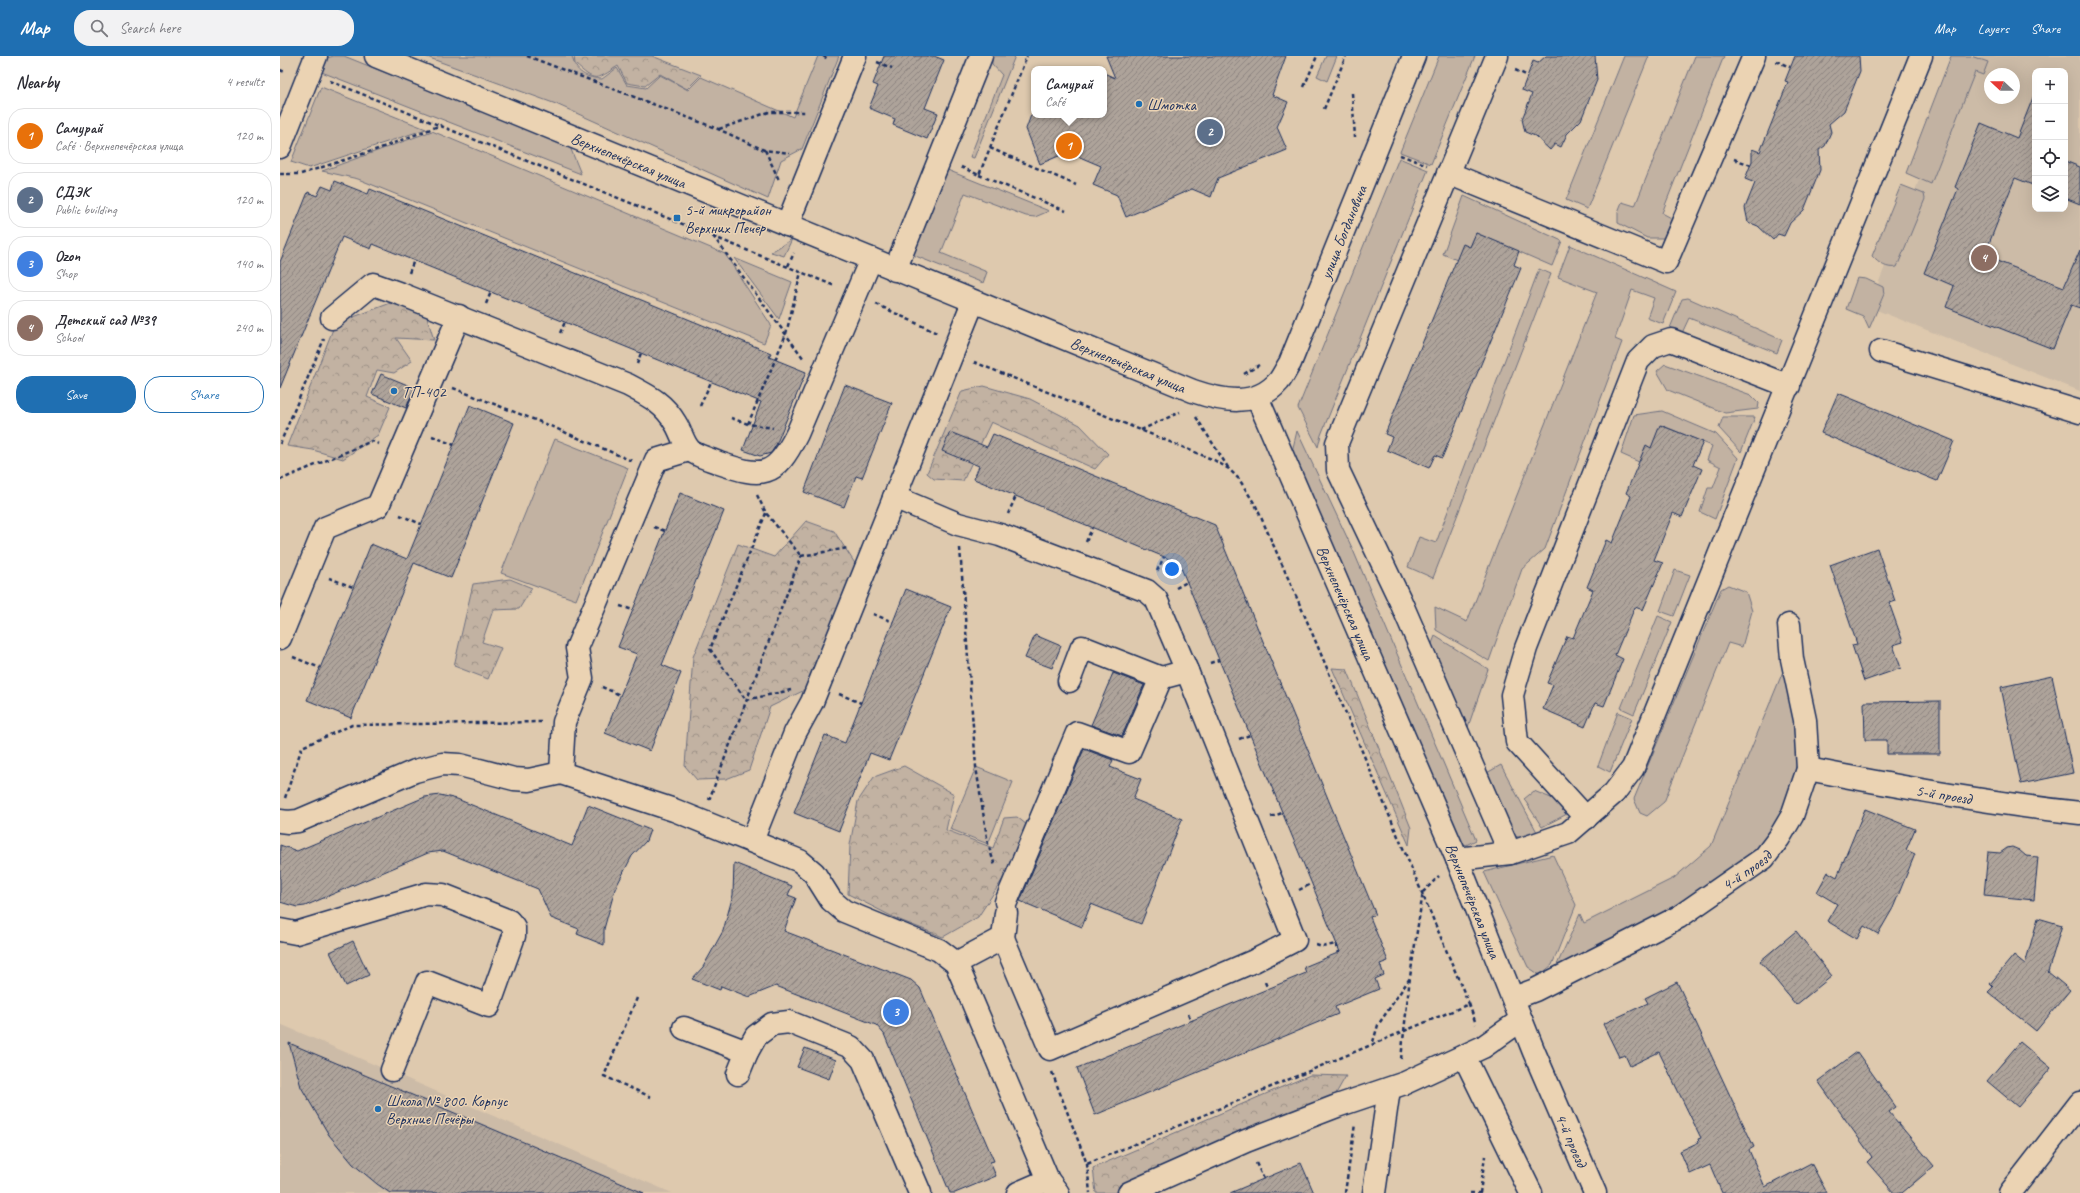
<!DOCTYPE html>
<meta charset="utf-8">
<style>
:root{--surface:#fff;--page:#f2f2f3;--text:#2b2b33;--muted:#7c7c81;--line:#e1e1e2;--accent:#1f6fb2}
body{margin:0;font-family:Caveat,sans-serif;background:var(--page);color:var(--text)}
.controls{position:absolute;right:12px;top:12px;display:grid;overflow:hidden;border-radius:8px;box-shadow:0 4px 16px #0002}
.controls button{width:36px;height:36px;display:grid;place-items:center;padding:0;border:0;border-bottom:1px solid var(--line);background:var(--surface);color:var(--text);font:20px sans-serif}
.compass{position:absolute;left:1704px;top:12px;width:36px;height:36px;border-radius:50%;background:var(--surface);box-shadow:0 4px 16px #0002;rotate:292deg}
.you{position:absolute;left:892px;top:513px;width:14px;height:14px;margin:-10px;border:3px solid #fff;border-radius:50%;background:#1a73e8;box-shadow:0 0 0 6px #1a73e833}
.badge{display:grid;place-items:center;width:26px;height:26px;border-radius:50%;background:var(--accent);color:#fff;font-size:13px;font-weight:700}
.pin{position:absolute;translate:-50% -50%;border:2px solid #fff;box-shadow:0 1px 4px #0006}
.popup{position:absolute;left:751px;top:10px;width:76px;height:52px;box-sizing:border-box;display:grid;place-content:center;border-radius:8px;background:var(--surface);filter:drop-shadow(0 1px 3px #0005);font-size:13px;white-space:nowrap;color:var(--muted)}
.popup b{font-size:15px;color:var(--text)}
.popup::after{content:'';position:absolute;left:50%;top:100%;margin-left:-8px;border:8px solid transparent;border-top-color:var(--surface)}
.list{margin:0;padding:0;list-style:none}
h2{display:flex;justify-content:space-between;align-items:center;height:52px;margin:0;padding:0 16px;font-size:17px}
h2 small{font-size:13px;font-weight:400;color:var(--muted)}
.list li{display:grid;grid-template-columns:26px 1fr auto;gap:12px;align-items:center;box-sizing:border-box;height:56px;margin:0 8px 8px;padding:0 8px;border:1px solid var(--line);border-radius:16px}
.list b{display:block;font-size:15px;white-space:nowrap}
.list p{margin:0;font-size:13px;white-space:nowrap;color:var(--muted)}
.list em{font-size:13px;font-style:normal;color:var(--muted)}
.actions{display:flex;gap:8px;padding:12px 16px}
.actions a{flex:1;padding:9px 0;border:1px solid var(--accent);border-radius:16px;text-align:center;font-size:14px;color:var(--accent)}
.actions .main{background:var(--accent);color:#fff}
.icon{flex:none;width:22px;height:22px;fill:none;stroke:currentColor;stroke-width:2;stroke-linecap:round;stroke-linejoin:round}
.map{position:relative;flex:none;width:1800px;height:1137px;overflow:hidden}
header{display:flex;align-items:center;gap:24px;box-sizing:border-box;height:56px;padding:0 20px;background:var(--accent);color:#fff}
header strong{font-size:19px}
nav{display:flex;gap:22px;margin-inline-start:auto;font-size:14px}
.search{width:280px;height:36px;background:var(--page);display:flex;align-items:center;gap:10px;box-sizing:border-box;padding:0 14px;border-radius:16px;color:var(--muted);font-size:15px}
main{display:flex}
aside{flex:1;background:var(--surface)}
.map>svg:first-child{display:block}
</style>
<header>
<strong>Map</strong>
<div class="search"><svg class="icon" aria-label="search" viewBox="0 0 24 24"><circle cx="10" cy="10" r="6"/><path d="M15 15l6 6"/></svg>Search here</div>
<nav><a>Map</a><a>Layers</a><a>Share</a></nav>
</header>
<main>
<aside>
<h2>Nearby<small>4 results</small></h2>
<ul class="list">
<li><span class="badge" style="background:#e8710a">1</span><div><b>Самурай</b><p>Café · Верхнепечёрская улица</p></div><em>120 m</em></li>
<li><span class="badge" style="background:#5c6f8a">2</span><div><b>СДЭК</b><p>Public building</p></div><em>120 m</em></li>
<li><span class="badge" style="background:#3f7fe0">3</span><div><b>Ozon</b><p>Shop</p></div><em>140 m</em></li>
<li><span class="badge" style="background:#8d6e63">4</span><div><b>Детский сад №39</b><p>School</p></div><em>240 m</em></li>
</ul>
<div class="actions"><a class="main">Save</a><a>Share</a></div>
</aside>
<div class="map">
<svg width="1800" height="1137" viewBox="0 0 1800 1137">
<defs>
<pattern id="forest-crowns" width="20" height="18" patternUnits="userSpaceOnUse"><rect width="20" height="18" fill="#c2b2a2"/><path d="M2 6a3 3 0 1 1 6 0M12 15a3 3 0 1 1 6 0" fill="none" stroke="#9d9187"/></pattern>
<pattern id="building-hatch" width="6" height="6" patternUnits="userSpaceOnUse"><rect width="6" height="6" fill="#aea39a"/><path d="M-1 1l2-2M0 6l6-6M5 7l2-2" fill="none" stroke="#8d8581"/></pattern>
</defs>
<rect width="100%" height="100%" fill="#dec9ae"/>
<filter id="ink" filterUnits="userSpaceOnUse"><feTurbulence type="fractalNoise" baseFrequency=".025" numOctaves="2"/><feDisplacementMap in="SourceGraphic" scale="8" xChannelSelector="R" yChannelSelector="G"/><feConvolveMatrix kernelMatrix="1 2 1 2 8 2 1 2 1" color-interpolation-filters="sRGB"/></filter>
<g filter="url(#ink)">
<!-- built -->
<g fill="#ccbba7" fill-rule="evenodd">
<path d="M1688,0H1800V335L1589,251ZM1755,15H1785V153H1755ZM1710,18H1734V42H1710Z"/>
<polygon points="0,968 392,1137 0,1137"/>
</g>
<!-- green -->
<g fill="#c2b2a2" stroke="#6e7080">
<polygon points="54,0 64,0 290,91 301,118 39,15 46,2"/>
<path d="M144,0H292C295,17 307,22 322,23L337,12L347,29L366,32L380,19L408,34L421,21L513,61L538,0H559L522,93L501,104L488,143L276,48Z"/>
<polygon points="712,0 735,0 694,102 690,101 722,19 712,8"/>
<polygon points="1046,0 1057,0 1047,25 1037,20"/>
<polygon points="1159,0 1195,0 1151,108 1120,96"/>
<polygon points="1344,0 1369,0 1307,153 1286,144"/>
<polygon points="1415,0 1444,0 1382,157 1395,164 1387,182 1367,182 1338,167 1338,156 1342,146 1355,150"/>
<polygon points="1671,0 1691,0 1708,6 1703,19 1695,16 1651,128 1626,117"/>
<polygon points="41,31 146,73 29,112 11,106"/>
<polygon points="152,75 445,198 491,269 484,287 78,123 42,115"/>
<polygon points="1119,102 1148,114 1041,379 1038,391 1018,352"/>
<polygon points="665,113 769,155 755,161 746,160 685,137 661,197 707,216 703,227 633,199"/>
<path d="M1621,129L1644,138L1645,143L1617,211C1607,213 1599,208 1592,200Z"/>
<polygon points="1184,140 1282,185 1272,210 1196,177 1190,191 1177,204 1163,198"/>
<polygon points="512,183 504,200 491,196"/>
<polygon points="1290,189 1396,236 1383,268 1367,262 1374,242 1352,234 1335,283 1342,286 1265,493 1242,513 1209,605 1156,574 1155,551 1187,566 1317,236 1278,221"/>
<polygon points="454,202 512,226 499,263"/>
<polygon points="1259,213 1271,218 1153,522 1128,511 1139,481 1156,487"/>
<polygon points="1577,222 1586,223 1603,231 1604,238 1589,273 1583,260 1566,253"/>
<polygon points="1408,242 1502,284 1497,297 1409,262 1402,277 1390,272 1402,243"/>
<polygon points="1385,308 1471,339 1479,347 1478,353 1445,357 1388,334 1377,315"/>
<polygon points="1382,355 1436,378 1458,402 1435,463 1420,456 1428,432 1433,432 1441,411 1427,404 1432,390 1381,369 1371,392 1366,390 1359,406 1341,398 1354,359"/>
<polygon points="1443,361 1475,361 1461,396 1439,372"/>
<polygon points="1017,375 1073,494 1196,784 1186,789 1177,781 1010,404"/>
<polygon points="275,383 348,412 296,544 221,517"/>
<polygon points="1395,514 1410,519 1394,560 1380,555"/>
<polygon points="1448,529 1466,536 1472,555 1462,591 1448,587 1384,746 1367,760 1360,757 1354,743 1441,533"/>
<polygon points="1378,560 1392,566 1354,658 1341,652"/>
<polygon points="1155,580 1208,613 1188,671 1174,656 1151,590"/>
<polygon points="1511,596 1528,706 1484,802 1265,921 1276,911 1300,858 1304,867 1394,822 1431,790"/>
<polygon points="1338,656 1352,662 1330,716 1318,710"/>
<polygon points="1221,709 1257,776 1243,782 1230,779 1203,719"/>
<polygon points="696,711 733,726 708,788 670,773"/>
<polygon points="1254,735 1288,749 1287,758 1262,771 1244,743"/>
<polygon points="1273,799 1296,849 1272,909 1260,919 1248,911 1204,816"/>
</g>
<!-- forest -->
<g fill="url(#forest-crowns)" stroke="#6e7080">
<path d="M294,0H372L421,19L407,33L380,18L365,30L347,27L338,10C315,25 315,26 295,8Z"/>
<polygon points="116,245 146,258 154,284 116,282 132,305 114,317 97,314 87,341 110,351 98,379 63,403 33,394 7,390 55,268"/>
<polygon points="704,330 750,343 800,369 828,398 815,413 711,366 683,425 654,423 647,417 682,335"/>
<polygon points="526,465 554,475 576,509 529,632 490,651 469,714 446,723 417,724 405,710 413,601 458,488 494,501"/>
<polygon points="230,523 252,532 239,553 213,554 202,586 221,592 208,623 174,610 193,528"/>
<polygon points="1052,612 1067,613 1131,772 1129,789"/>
<polygon points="624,710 674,738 666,774 713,792 724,762 737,761 747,769 730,812 698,861 663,881 617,863 568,838 570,789 578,745 594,721"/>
<polygon points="1030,1019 1066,1020 1050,1048 836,1137 816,1137 813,1112"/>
</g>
<!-- building -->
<g fill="url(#building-hatch)" stroke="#1b2f5e">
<polygon points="604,0 654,0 664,4 645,52 658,57 647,83 613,69 615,63 589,52 598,30 593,28"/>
<polygon points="826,0 1006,0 992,39 1008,46 997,71 1007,94 938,122 931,141 912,133 846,161 837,139 813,129 821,110 788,96 760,108 746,73 751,59 824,59 824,17 835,22"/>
<polygon points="1266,0 1315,0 1317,24 1301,64 1287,78 1281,91 1275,88 1270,94 1255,80 1245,76 1242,63 1252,38 1242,34 1253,5 1258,7"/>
<polygon points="1515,0 1579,0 1580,15 1564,55 1549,68 1551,76 1545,90 1539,94 1540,114 1524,154 1510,167 1504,180 1498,178 1493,184 1478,170 1468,166 1465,152 1475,127 1465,123 1472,105 1472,93 1480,96 1508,26 1505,25"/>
<polygon points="1754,39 1755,130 1735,122 1704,200 1784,231 1800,194 1800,252 1791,249 1773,293 1666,251 1674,230 1644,217 1678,133 1675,131 1701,67 1737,82"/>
<polygon points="1785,105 1800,111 1800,148 1785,142"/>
<polygon points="55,125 88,138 90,133 112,142 491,297 489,301 526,316 496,389 491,397 480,400 463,394 481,346 93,188 91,193 62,181 0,332 0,206 28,136 37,140 42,130 52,134"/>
<polygon points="1196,177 1239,195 1234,209 1241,212 1162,402 1155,399 1149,412 1107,394 1112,381 1105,378 1183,188 1190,191"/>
<polygon points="101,318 135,332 126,352 92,338"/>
<polygon points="565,329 612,347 582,422 576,420 564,451 524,436"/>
<polygon points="1558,337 1674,385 1657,425 1541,377"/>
<polygon points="190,349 234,367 171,522 134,507 71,662 27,644 91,488 127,503"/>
<polygon points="1380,369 1423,386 1413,409 1422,413 1402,461 1393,457 1374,504 1383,507 1363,554 1355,551 1335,599 1343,603 1324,650 1315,647 1305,671 1263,653 1273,629 1267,627 1287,580 1293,582 1313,534 1307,531 1326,484 1332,487 1351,440 1346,437 1366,389 1371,392"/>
<polygon points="670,376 707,391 713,378 935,469 1096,859 1090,861 1108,905 1100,908 1104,919 1095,923 1099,933 1055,951 1058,958 815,1059 797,1012 1026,917 1024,911 1060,896 899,507 694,423 699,410 662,395"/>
<polygon points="400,437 444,455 382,609 401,617 370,695 325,677 357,598 338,591"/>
<polygon points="1597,492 1615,545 1609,547 1623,586 1613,589 1621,612 1584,625 1572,589 1577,588 1550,509"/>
<polygon points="626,533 671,551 609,704 590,697 559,775 514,757 545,679 565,687"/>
<polygon points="755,579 781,590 772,612 745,602"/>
<polygon points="833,617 864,629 842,680 811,669"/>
<polygon points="1772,620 1793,717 1741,728 1721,631"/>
<polygon points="1660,645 1660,698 1607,698 1607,684 1585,684 1584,646"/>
<polygon points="804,693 833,704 830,711 861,723 853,743 902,763 861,868 811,848 802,871 740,845"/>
<polygon points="160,739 177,743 292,790 308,749 370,774 366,785 352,800 335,833 324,873 324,889 297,878 299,873 271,862 258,833 163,795 148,797 25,850 17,851 0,846 0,789 17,795 145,741"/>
<polygon points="1585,753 1635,773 1626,794 1635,798 1613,852 1598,878 1584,870 1577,883 1547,865 1557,848 1537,836 1548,816 1557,821"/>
<polygon points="1732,791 1739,794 1746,800 1758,801 1754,844 1704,839 1708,796 1720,797 1727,792"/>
<polygon points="454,807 512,830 508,839 516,842 504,875 631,924 640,932 714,1105 710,1106 716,1120 675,1137 670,1137 604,978 596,969 496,930 469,941 441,930 440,934 412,923 423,911 443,875 453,839"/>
<polygon points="1758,862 1782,869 1768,916 1790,934 1756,975 1708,936 1713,931 1710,928 1734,899 1745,908"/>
<polygon points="1516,875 1552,920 1516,949 1480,905"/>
<polygon points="73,885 89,919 66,930 50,896"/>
<polygon points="1397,926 1474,1091 1469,1094 1485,1131 1531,1107 1547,1137 1442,1137 1430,1109 1410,1118 1400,1095 1419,1086 1418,1083 1421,1082 1379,996 1350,1010 1345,999 1339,1001 1323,968 1368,947 1365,942"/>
<polygon points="1740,986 1771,1012 1738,1051 1707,1025"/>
<polygon points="9,987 364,1137 110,1137 97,1128 73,1108 49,1079 21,1031"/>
<polygon points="525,992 556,1004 549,1023 517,1011"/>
<polygon points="1577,996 1616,1051 1609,1056 1654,1110 1622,1137 1614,1137 1587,1106 1592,1101 1538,1025"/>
<polygon points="1021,1107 1034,1137 950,1137"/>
</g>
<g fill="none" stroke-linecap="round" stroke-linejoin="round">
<!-- minor casing -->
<g stroke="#1b2f5e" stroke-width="25">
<g id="minor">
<path id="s1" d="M96,0L913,335C942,345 976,352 999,325C1003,320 1006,313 1010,307L1134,0"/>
<polyline points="1217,0 1057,387 1058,414 1120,544 1230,797 1288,777 1334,737 1353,712 1641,0"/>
<polyline points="0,91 36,0"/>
<polyline points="1168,117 1386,206 1474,0"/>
<polyline points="507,169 575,0"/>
<polyline points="615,214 701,0"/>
<path d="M52,262L93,228L121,238L348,329C369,340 384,347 396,368C401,376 403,386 409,393C413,398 432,404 439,407C483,422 495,422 517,378L591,203"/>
<polyline points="1601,295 1800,356"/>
<path id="s2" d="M977,341L1177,803L1254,996L1315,1137"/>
<polyline points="614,441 678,468 720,479 867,535 876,543 907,615 1015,884 974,905 770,993 723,882 676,907"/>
<polyline points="0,582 45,472 98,450 179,260"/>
<polyline points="789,625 802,591 881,622"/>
<path id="s3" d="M1528,713C1619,731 1708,747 1800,757"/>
<polyline points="281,717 284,666 302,622 297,592 376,404 409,394"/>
<polyline points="1306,762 1237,686 1232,639 1246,592 1358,305 1373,290 1391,284 1509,330"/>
<polyline points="0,765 8,766 18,765 135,715 162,708 180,709 234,723 249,724 281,717 394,754 520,805 534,817 551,844 564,855 659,894 676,907 768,1124 778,1137"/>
<polyline points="472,785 515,677 532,646 693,246"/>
<polyline points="1177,803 1230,797"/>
<polyline points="726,846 797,677 849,696 881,622 907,615"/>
<polyline points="0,874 16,877 146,838 163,839 229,865 234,871 234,880 209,950 147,926 112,1014"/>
<polyline points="723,882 726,857"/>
<path id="s4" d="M1234,942L1255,934L1399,861L1484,802L1499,782L1512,760L1528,713L1525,664L1512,603L1509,569"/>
<polyline points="404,972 467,996"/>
<polyline points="1184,1000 1251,1137"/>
<polyline points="458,1018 467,996 476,980 492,968 509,966 571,991 583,1004 640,1137"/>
<polyline points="738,1137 768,1124"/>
<polyline points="849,1137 966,1085 1057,1050 1125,1027 1203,991 1241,964"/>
<polyline points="1094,1137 1109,1033"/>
<polyline points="1730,1137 1800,1047"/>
</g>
</g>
<!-- path -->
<g stroke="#1b2f5e" stroke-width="2.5" stroke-dasharray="4 3" stroke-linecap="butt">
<polyline points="247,0 438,73 484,94 510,97"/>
<polyline points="543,0 548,3"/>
<polyline points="1496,5 1510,11"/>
<polyline points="597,6 612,12"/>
<polyline points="0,14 5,16"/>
<polyline points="1235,14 1248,20"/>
<polyline points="50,25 555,230"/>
<polyline points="1024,31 1037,0"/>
<polyline points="1072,37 1075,81"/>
<polyline points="1044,53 1066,0"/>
<polyline points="439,73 489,56 527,56"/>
<polyline points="710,92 796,129"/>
<polyline points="485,94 499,124"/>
<polyline points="1120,99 1147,109"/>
<polyline points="1454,103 1471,109"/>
<polyline points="681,111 699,119 747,0"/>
<polyline points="0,118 21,118 98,93 161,69"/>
<polyline points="699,119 786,155"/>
<polyline points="433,180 524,303"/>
<polyline points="508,210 514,197"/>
<polyline points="129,217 134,204"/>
<polyline points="206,248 211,236"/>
<polyline points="596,248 657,277"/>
<polyline points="280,277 285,266"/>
<polyline points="694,306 934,404 949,413 959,423 976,450 1024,558 1189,948 807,1108"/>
<polyline points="357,308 361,297"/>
<polyline points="964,318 979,309"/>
<polyline points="173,332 268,369 352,405"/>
<polyline points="420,350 431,326"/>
<polyline points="916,361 949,413"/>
<polyline points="451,362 468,368 493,372"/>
<polyline points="468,368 506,278 521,216"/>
<polyline points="861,374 900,356"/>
<polyline points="152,380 174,389"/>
<polyline points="0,388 44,283"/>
<polyline points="0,424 92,385 99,388"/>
<polyline points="477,439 486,457 521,500"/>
<polyline points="486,457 430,593 466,644 511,634"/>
<polyline points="728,458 736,440"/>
<polyline points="120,459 141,468"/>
<polyline points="374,471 385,475"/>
<polyline points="806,486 812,472"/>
<polyline points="680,492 696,711 708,788 715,810"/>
<polyline points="521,500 568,492"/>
<polyline points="877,515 884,501"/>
<polyline points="49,522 73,531"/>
<polyline points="896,532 907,526"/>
<polyline points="340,550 353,554"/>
<polyline points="593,558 613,566"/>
<polyline points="13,601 40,612"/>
<polyline points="930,607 939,604"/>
<polyline points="322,631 340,639"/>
<polyline points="559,638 581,647"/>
<polyline points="959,683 970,679"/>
<polyline points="5,742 22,691 72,669 261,666"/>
<polyline points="429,744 521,500"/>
<polyline points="991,761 1002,757"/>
<polyline points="1019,834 1031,828"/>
<polyline points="1036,889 1042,891 1056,888 1059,897"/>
<polyline points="985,926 988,933"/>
<polyline points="357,942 324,1020 371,1041"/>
<polyline points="1189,948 1196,968"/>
<polyline points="908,958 912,965"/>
<polyline points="1093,986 1098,969 1130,922"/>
<polyline points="1121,1003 1130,921 1143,836 1159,820"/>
<polyline points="772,1016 807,1108 810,1137"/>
<polyline points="976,1107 984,1123"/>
<polyline points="1065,1137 1075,1068"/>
<polyline points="1190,1137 1203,1137"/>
<polyline points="1200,1137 1205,1100"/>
</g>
<!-- minor -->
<use href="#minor" stroke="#ebd3b3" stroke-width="22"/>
</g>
</g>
<!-- markers -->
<g fill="#1f6fb2" stroke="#ebd3b3" stroke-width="1.5">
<circle cx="859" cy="48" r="4"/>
<rect x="393" y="158" width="8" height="8" rx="2"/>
<circle cx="114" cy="335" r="4"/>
<circle cx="98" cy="1053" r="4"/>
</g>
<g text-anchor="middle" stroke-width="3" stroke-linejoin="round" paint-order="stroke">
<!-- poi labels -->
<g font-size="16" fill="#1b2f5e" stroke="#ebd3b3" text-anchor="start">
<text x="867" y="54">Шмотка</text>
<text x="405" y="159">5-й микрорайон<tspan x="405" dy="18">Верхних Печер</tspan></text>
<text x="122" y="341">ТП-402</text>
<text x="106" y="1050">Школа № 800. Корпус<tspan x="106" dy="18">Верхние Печёры</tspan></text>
</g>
<!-- street labels -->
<g font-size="16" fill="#1b2f5e" stroke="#ebd3b3">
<text dy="6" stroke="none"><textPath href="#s1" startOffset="273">Верхнепечёрская улица</textPath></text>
<text dy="6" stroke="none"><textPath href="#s1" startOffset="1138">улица Богдановича</textPath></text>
<text dy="6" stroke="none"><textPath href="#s1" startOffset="813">Верхнепечёрская улица</textPath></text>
<text dy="6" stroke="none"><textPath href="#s2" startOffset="224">Верхнепечёрская улица</textPath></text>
<text dy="6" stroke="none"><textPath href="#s3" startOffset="138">5-й проезд</textPath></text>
<text dy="6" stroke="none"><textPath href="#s4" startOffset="266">4-й проезд</textPath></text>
<text dy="6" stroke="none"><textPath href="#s2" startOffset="548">Верхнепечёрская улица</textPath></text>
<text dy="6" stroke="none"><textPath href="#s2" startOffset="807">4-й проезд</textPath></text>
</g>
</g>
</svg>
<div class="controls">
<button>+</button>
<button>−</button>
<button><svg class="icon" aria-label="locate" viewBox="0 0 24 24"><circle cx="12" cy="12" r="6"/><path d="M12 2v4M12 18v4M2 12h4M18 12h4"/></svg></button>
<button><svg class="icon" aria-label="layers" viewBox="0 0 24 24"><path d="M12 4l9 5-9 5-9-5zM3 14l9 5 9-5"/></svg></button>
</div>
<svg class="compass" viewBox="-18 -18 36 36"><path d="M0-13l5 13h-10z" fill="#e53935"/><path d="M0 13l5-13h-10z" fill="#7c7c81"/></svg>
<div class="you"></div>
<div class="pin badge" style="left:789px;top:90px;background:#e8710a">1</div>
<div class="popup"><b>Самурай</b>Café</div>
<div class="pin badge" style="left:930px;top:76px;background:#5c6f8a">2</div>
<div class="pin badge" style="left:616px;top:956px;background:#3f7fe0">3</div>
<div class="pin badge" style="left:1704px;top:202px;background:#8d6e63">4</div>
</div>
</main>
